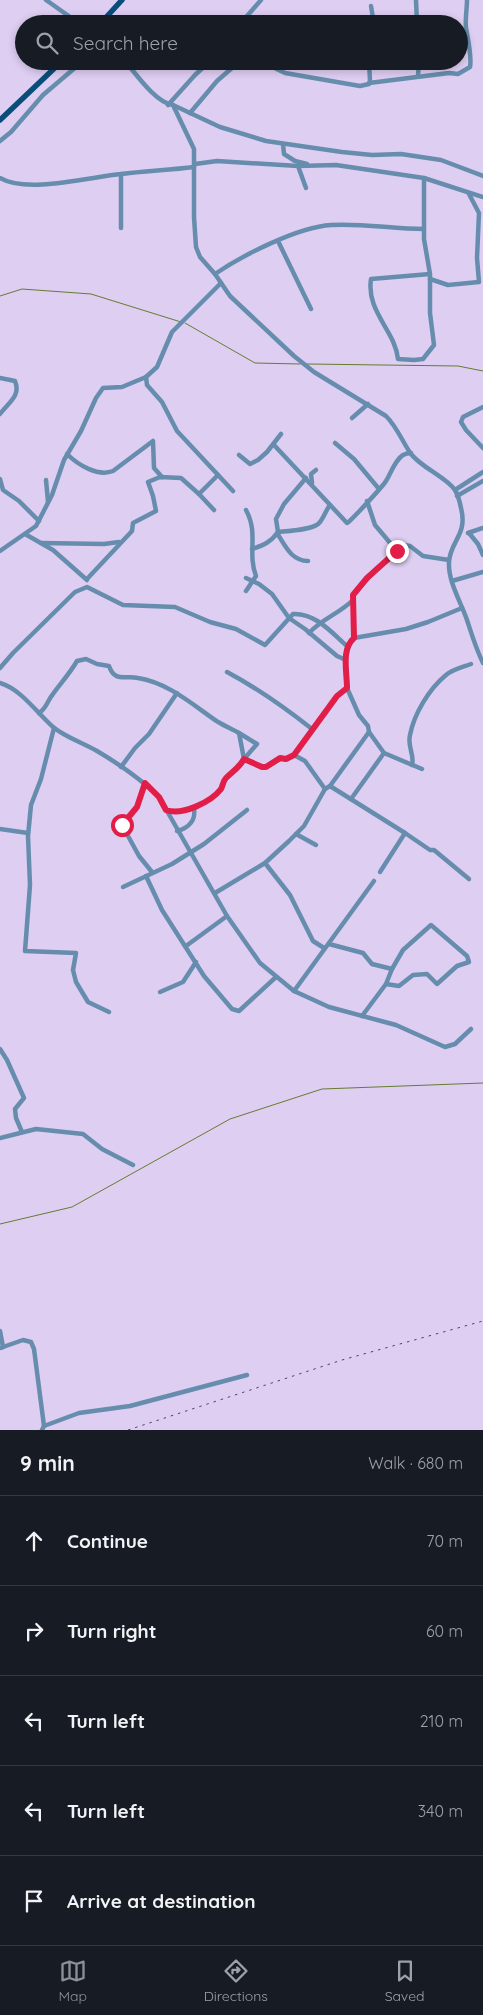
<!DOCTYPE html>
<meta charset="utf-8">
<style>
:root{--surface:#171b24;--page:#20242c;--text:#f1f3f6;--muted:#9ea1a6;--line:#363941;--accent:#8c9099}
body{margin:0;font-family:Quicksand,sans-serif;background:var(--page);color:var(--text)}
.stop{position:absolute;width:15px;height:15px;margin:-11px;border:4px solid #e11d48;border-radius:50%;background:#fff}
.stop.end{background:#e11d48;border-color:#fff;box-shadow:0 1px 5px #0008}
.list{margin:0;padding:0;list-style:none}
h2{display:flex;justify-content:space-between;align-items:center;height:65px;margin:0;padding:0 20px;font-size:21px}
h2 small{font-size:16px;font-weight:400;color:var(--muted)}
.list li{display:grid;grid-template-columns:32px 1fr auto;gap:15px;align-items:center;box-sizing:border-box;height:90px;padding:0 20px;border-top:1px solid var(--line)}
.list b{display:block;font-size:19px;white-space:nowrap}
.list em{font-size:16px;font-style:normal;color:var(--muted)}
.icon{flex:none;width:28px;height:28px;fill:none;stroke:currentColor;stroke-width:2;stroke-linecap:round;stroke-linejoin:round}
.map{position:relative;flex:none;width:483px;height:1430px;overflow:hidden}
.search{position:absolute;background:var(--surface);box-shadow:0 2px 8px #0003;left:15px;right:15px;top:15px;height:55px;display:flex;align-items:center;gap:12px;box-sizing:border-box;padding:0 18px;border-radius:28px;color:var(--muted);font-size:19px}
.sheet{height:515px;background:var(--surface)}
nav{display:flex;justify-content:space-around;align-items:center;box-sizing:border-box;height:70px;border-top:1px solid var(--line);background:var(--surface);font-size:14px;color:var(--muted)}
nav a{display:grid;justify-items:center;gap:2px}
nav .on{color:var(--accent)}
.map>svg:first-child{display:block}
</style>
<div class="map">
<svg width="483" height="1430" viewBox="0 0 483 1430">
<rect width="100%" height="100%" fill="#decef2"/>
<g fill="none" stroke-linecap="round" stroke-linejoin="round">
<!-- stream -->
<g stroke="#657c30" stroke-width="1">
<polyline points="0,296 22,289 91,294 181,322"/>
<polyline points="185,323 255,363 300,364"/>
<polyline points="307,364 458,366 483,371"/>
<polyline points="0,1224 72,1207 230,1119 322,1089 483,1083"/>
</g>
<!-- minor -->
<g stroke="#678dae" stroke-width="4.5">
<polyline points="46,0 80,24"/>
<polyline points="416,0 417,24"/>
<polyline points="371,6 374,24"/>
<polyline points="240,24 261,0"/>
<path d="M125,61C136,74 156,103 173,105L220,127L266,141L342,152L372,155L401,154L441,160L483,176"/>
<polyline points="260,61 285,73 360,86 369,84 370,81 369,61"/>
<polyline points="418,76 419,61"/>
<path d="M369,83L449,73L458,74L470,67C472,57 468,39 466,28C465,19 467,9 467,0"/>
<polyline points="168,105 195,75 210,61"/>
<path d="M173,105L194,149V217L196,247L200,257L215,274L230,296L294,356L314,372L386,416C397,427 402,441 411,454C422,468 446,477 455,490C458,495 460,503 461,508C468,535 450,541 449,562C448,582 461,602 467,620C472,635 476,649 483,663"/>
<polyline points="190,113 217,81 240,61"/>
<polyline points="0,141 11,132 43,95 83,61"/>
<polyline points="283,144 284,154 295,161 307,164"/>
<polyline points="195,164 217,161 298,166 336,165 424,178 483,197"/>
<polyline points="298,166 306,188"/>
<polyline points="121,174 121,228"/>
<path d="M0,178C26,194 90,177 121,174C145,171 170,170 194,167"/>
<path d="M424,178V239L430,274V313L434,345L423,359L414,360L398,359C395,330 366,312 371,279L430,274"/>
<polyline points="278,241 311,309"/>
<path d="M215,274C243,255 298,227 331,225C362,223 393,229 424,229"/>
<polyline points="430,279 448,285 479,282 477,258 479,213 469,194"/>
<polyline points="146,377 157,367 172,332 221,283"/>
<path d="M0,378L15,381C21,396 9,402 0,414"/>
<polyline points="483,407 463,417 461,422 466,430 483,448"/>
<polyline points="352,418 368,404"/>
<polyline points="335,443 354,459 379,489"/>
<path d="M274,445L347,523C351,521 383,486 386,481C391,473 395,460 403,455C405,454 409,453 411,453"/>
<path d="M67,454C78,465 98,477 113,471L153,441L154,468L162,477"/>
<polyline points="239,455 250,464 258,460 267,452 281,434"/>
<polyline points="0,479 3,490 19,501 39,521"/>
<polyline points="46,480 48,502"/>
<polyline points="312,483 311,474 316,470"/>
<polyline points="455,490 483,472"/>
<polyline points="199,494 214,510"/>
<polyline points="457,496 483,481"/>
<polyline points="367,501 375,525 397,551"/>
<path d="M246,510C259,534 247,552 256,576L246,591"/>
<path d="M278,532C287,531 315,530 320,522C324,517 326,510 330,505"/>
<path d="M277,533C285,545 291,561 308,561"/>
<polyline points="468,533 483,528"/>
<polyline points="469,533 478,544 483,555"/>
<polyline points="25,534 53,550 87,580"/>
<polyline points="41,543 104,544 119,542"/>
<path d="M252,549C264,545 271,542 278,532L276,519L284,504L306,478"/>
<polyline points="0,551 36,526 52,495 64,460 81,431 96,398 103,388 122,387 146,377 147,385 162,402 177,431 233,491"/>
<polyline points="246,578 259,584 272,594 289,618 305,629 337,656 346,660"/>
<polyline points="87,579 132,531 133,523 156,511 153,496 148,482 160,477 181,478 199,494 218,475"/>
<polyline points="452,581 483,572"/>
<path d="M309,633C322,619 340,613 353,600"/>
<path d="M354,638L353,595C368,577 385,560 404,545L410,546L423,556L449,560"/>
<path d="M0,668L13,653L75,592L87,587L123,605L175,607L210,622L236,629L265,645L293,614C316,613 332,633 348,647"/>
<path d="M227,672C259,689 284,707 312,729"/>
<path d="M0,683C22,690 36,712 53,727C65,737 83,743 97,751C119,764 141,779 159,797L227,916L260,963L294,991L329,1007L396,1025L445,1047L455,1044L471,1029"/>
<path d="M39,713C47,708 47,701 53,694C61,683 70,673 77,661L86,659L97,664L109,666C115,683 125,675 138,678C169,683 193,705 218,722C225,726 232,729 239,733L244,759"/>
<polyline points="54,728 41,779 31,805 28,836 30,885 25,951 76,953 73,970 76,982 88,1002 109,1012"/>
<polyline points="239,733 257,744 244,759"/>
<polyline points="384,753 422,769"/>
<polyline points="294,755 305,761 325,789"/>
<path d="M412,765C415,755 407,747 410,735C414,714 429,689 446,675C453,669 463,667 471,664"/>
<polyline points="121,767 135,748 149,734 177,693"/>
<polyline points="145,783 137,807 122,825 139,856 152,872"/>
<polyline points="330,786 405,833"/>
<polyline points="351,799 384,753 369,732"/>
<path d="M166,810C182,816 211,802 221,789C223,785 223,781 226,778C233,771 239,768 244,759L262,767H266L280,759H286L294,755L337,696L347,688C347,672 341,649 354,638L406,629L428,622L462,608"/>
<polyline points="0,829 28,833"/>
<path d="M177,831C189,828 196,820 194,808"/>
<polyline points="296,834 316,845"/>
<polyline points="265,863 290,895 313,941 324,948"/>
<polyline points="380,872 405,833 430,850 434,850 469,879"/>
<polyline points="146,876 162,910 204,976 232,1009 239,1011 276,977"/>
<polyline points="123,887 172,864 204,844 247,810"/>
<polyline points="215,893 265,863 289,841 304,826 325,789 330,786 369,732 368,726 359,715 347,688"/>
<polyline points="329,944 363,953 372,964 392,969 403,950 431,925 467,956 469,962 457,966 437,984 427,974 413,975 399,986 386,984"/>
<polyline points="186,946 227,916"/>
<polyline points="294,991 374,881"/>
<polyline points="160,992 183,982 196,962"/>
<polyline points="362,1016 386,984 392,969"/>
<polyline points="0,1049 7,1060 24,1098 15,1109 16,1118 22,1132"/>
<polyline points="0,1138 36,1129 83,1134 102,1149 133,1165"/>
<polyline points="0,1331 3,1347 0,1348"/>
<polyline points="3,1347 23,1340 31,1342 34,1349 44,1426"/>
<polyline points="42,1430 44,1426 79,1413 130,1406 247,1375"/>
</g>
<!-- major -->
<g stroke="#094d7b" stroke-width="5.5">
<polyline points="100,24 122,0"/>
<polyline points="0,120 62,61"/>
</g>
<!-- rail -->
<polyline stroke="#4d4656" stroke-width="1" stroke-dasharray="2.5 5" stroke-linecap="butt" points="128,1430 342,1360 483,1321"/>
</g>
<g fill="none" stroke-linecap="round" stroke-linejoin="round">
<!-- route -->
<path stroke="#e11d48" stroke-width="6" d="M122,825L137,807L145,783L159,797L166,810C182,816 211,802 221,789C223,785 223,781 226,778C233,771 239,768 244,759L262,767H266L280,758L286,759L294,755L337,696L347,688C347,672 341,649 354,638L353,595L367,578L397,551"/>
</g>
</svg>
<div class="stop" style="left:122px;top:825px"></div>
<div class="stop end" style="left:397px;top:551px"></div>
<div class="search"><svg class="icon" aria-label="search" viewBox="0 0 24 24"><circle cx="10" cy="10" r="6"/><path d="M15 15l6 6"/></svg>Search here</div>
</div>
<section class="sheet">
<h2>9 min<small>Walk · 680 m</small></h2>
<ul class="list">
<li><svg class="icon" aria-label="ahead" viewBox="0 0 24 24"><path d="M12 20V5M6 11l6-6 6 6"/></svg><div><b>Continue</b></div><em>70 m</em></li>
<li><svg class="icon" aria-label="right" viewBox="0 0 24 24"><path d="M7 20v-9h11M14 6l5 5-5 5"/></svg><div><b>Turn right</b></div><em>60 m</em></li>
<li><svg class="icon" aria-label="left" viewBox="0 0 24 24"><path d="M17 20v-9H6M10 6l-5 5 5 5"/></svg><div><b>Turn left</b></div><em>210 m</em></li>
<li><svg class="icon" aria-label="left" viewBox="0 0 24 24"><path d="M17 20v-9H6M10 6l-5 5 5 5"/></svg><div><b>Turn left</b></div><em>340 m</em></li>
<li><svg class="icon" aria-label="arrive" viewBox="0 0 24 24"><path d="M6 21V4h12l-3 4 3 4H6"/></svg><div><b>Arrive at destination</b></div></li>
</ul>
</section>
<nav>
<a class="on"><svg class="icon" aria-label="map" viewBox="0 0 24 24"><path d="M3 6l6-2 6 2 6-2v14l-6 2-6-2-6 2zM9 4v14M15 6v14"/></svg>Map</a>
<a><svg class="icon" aria-label="directions" viewBox="0 0 24 24"><path d="M12 3l9 9-9 9-9-9zM9 14v-3h6M13 9l2 2-2 2"/></svg>Directions</a>
<a><svg class="icon" aria-label="saved" viewBox="0 0 24 24"><path d="M7 4h10v16l-5-4-5 4z"/></svg>Saved</a>
</nav>
